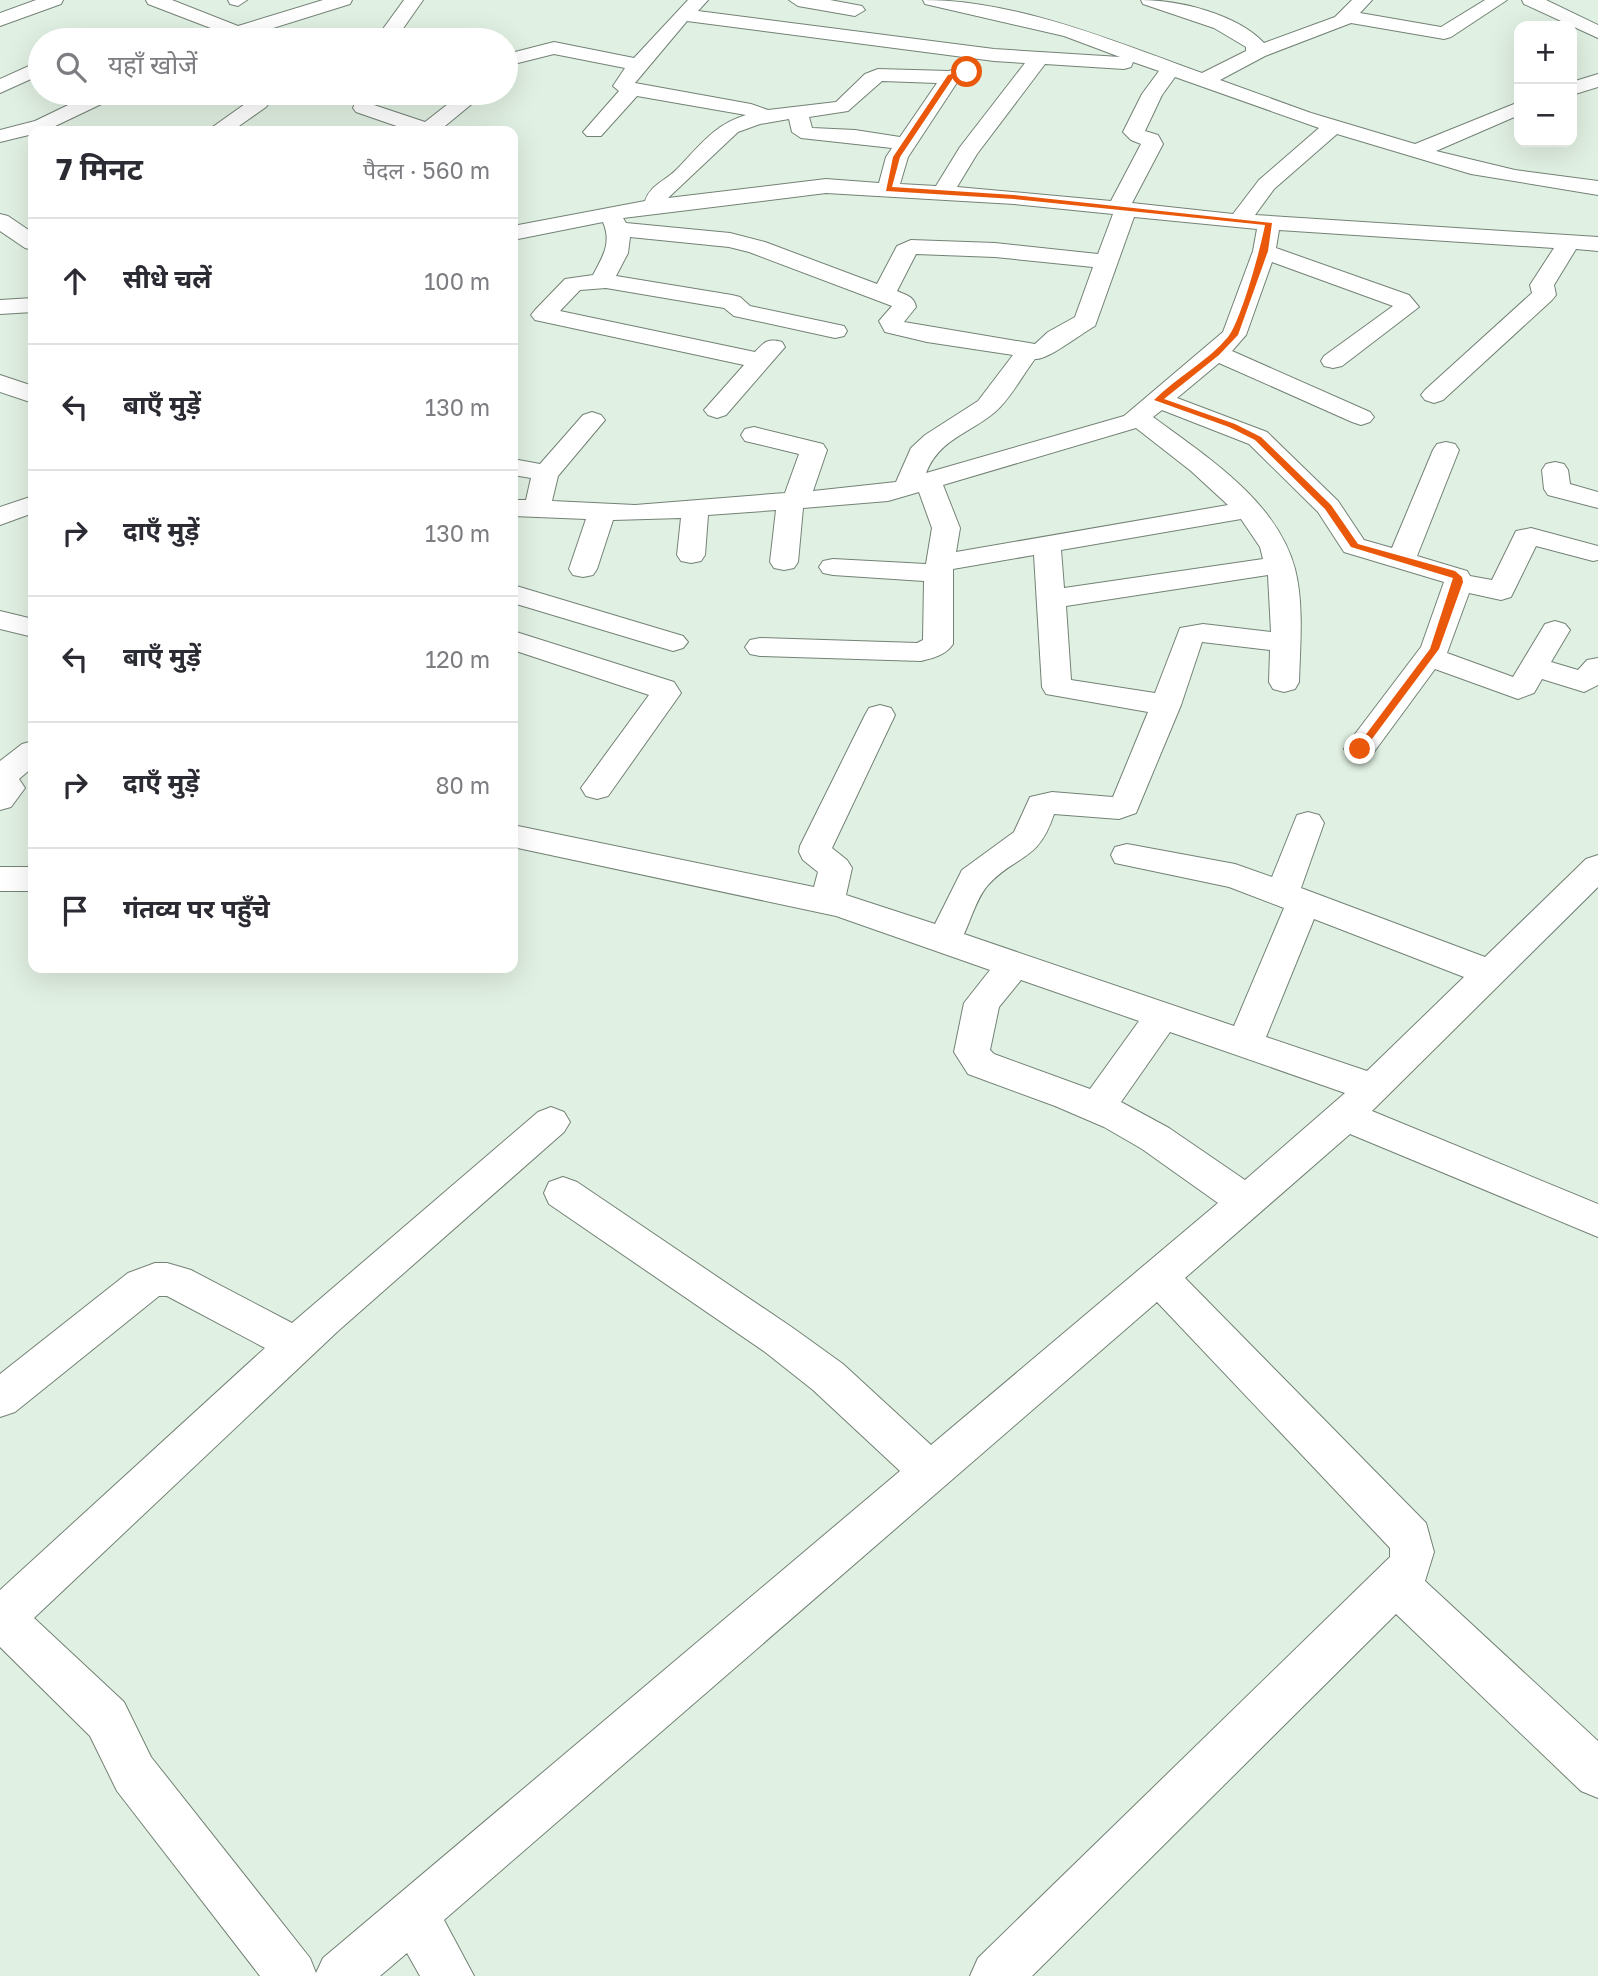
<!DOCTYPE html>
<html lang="hi">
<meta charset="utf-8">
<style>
:root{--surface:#fff;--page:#f2f2f3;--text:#2b2b33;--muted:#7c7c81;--line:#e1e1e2}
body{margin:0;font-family:"Golos Text","Noto Sans Devanagari",sans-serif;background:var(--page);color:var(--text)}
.controls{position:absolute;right:21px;top:21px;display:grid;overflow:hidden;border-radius:14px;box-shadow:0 7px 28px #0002}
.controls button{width:63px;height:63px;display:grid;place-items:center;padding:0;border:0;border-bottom:2px solid var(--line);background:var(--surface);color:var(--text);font:35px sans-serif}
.stop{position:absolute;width:21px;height:21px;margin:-16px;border:5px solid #ea580c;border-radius:50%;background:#fff}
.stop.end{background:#ea580c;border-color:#fff;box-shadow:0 2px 7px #0008}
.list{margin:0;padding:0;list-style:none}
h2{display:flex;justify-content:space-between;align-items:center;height:91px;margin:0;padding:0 28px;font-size:30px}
h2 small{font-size:23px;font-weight:400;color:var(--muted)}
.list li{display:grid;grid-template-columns:46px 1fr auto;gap:21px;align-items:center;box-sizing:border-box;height:126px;padding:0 28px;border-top:2px solid var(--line)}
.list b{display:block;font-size:26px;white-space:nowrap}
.list em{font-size:23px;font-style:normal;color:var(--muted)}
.icon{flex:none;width:38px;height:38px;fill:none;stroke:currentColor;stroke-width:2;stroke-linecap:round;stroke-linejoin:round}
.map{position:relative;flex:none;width:1598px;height:1976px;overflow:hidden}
.search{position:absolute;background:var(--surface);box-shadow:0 7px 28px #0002;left:28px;top:28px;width:490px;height:77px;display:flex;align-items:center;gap:18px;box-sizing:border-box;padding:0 24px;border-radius:38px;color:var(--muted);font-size:26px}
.panel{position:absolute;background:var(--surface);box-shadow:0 7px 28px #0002;left:28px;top:126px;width:490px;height:847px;border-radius:14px}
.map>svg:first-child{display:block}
</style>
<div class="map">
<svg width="1598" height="1976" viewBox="0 0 1598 1976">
<rect width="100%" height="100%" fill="#e0f0e2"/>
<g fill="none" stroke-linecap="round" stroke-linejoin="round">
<!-- street casing -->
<g stroke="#738275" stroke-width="2">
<g id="street">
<polygon points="36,0 63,0 61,4 0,26 0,13"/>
<polygon points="146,0 172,0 238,26 323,0 352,0 350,4 235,40 210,40 221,32 148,4"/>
<polygon points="228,0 247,0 238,6 230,4"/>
<polygon points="404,0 423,0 402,30 427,36 430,40 396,40 383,37 380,33"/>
<path d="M688,0H708L698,11L994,49L1120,57L1064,36L925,4L923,0C1017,0 1116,42 1202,73L1246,51V47L1214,28L1143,4L1141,0C1179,0 1237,14 1264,43L1335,17L1352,0H1372L1360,13L1441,27L1485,0H1507L1451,37L1444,39L1351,23L1265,56L1220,80L1311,113L1415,144L1519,102V115L1436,151L1515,170L1598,181V195L1471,174L1337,134L1274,189L1255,215L1598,237V251L1576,249L1554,285L1556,295L1552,300L1443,400L1434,403L1425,400L1421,395L1425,390L1532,293L1530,285L1554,248L1279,230L1276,248L1409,295L1419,307L1342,366L1333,368L1324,366L1321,361L1324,356L1393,306L1272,262L1246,335L1232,351L1370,412L1374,417L1370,422L1361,425L1352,422L1219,363L1177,398L1267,432L1338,501L1364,540L1392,548L1433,450L1437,444L1446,442L1455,444L1459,450L1417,556L1467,571L1470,576L1492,580L1516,531L1531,528L1598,546V560L1593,561L1536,546L1511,597L1501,600L1469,593L1447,653L1513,677L1545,624L1555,621L1565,624L1570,630L1551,662L1578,670L1587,660L1598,658V685L1584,692L1542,679L1534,693L1518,699L1435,669L1371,756L1360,759L1349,756L1344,749L1349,742L1421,647L1444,582L1344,552L1318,512L1249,444L1162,410L1153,417C1207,457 1277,501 1295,569C1304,604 1300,646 1299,682L1295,689L1284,692L1273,689L1269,682L1270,650L1202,642L1181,705L1136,813L1119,819L1054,814C1038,863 1016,854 988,885C977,897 971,919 964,934L1234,1026L1284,908L1229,887L1115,863L1111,855L1115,847L1127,844L1235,864L1272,877L1297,815L1308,812L1319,815L1324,823L1301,888L1485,957L1586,859L1598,855V887L1372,1111L1598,1204V1237L1350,1134L1185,1278L1426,1523L1434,1552L1425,1581L1598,1741V1798L1581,1791L1396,1614L1032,1976H970L978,1958L1390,1557V1548L1157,1302L444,1920L474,1976H420L407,1953L380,1976H260L117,1791L90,1736L0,1647V1590L265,1348L167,1296H159L15,1412L0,1417V1374L128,1273L155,1263H167L191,1270L292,1323L538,1112L551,1107L564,1112L570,1122L564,1132L338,1331L34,1618L124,1702L151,1757L310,1958L316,1973L323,1958L900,1471L813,1390L765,1352L549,1204L544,1193L549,1182L563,1177L577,1182L793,1328L843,1364L931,1445L1218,1203L1142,1149L1104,1127L1055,1106L968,1074L954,1052L964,1003L990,970L836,916L513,847V825L814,887L818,872L803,860L799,852L800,846L865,715L869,708L880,705L891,708L895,715L832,848L847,860L852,868L846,895L935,924L962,870L1014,832L1030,797L1052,792L1113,797L1148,712L1046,694L1042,687L1034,555L953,569V644C946,655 933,658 921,661L760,656L750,654L745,647L750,640L760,638L917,643L923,640L924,581L833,575L823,573L819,567L823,561L833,559L926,564L932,528L919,492L888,501L803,508L798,562L794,568L784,570L774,568L770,562L776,510L708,515L705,555L701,561L691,563L681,561L677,555L681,518L613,520L597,569L593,575L583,577L573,575L569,569L586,519L513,516V500H526L531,478L513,475V459L540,464L583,415L592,412L601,415L605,420L558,476L552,501L635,505L785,493L799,454L745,441L741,435L745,429L754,427L823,444L827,450L813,491L896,482L911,448L925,435L978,401L1013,355L927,342L885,332L879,321L892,306L749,252L729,247L630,237L628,253L616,276L732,295L740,297L750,306L844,326L847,331L844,336L835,338L734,316L724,308L606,288L580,290L560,311L755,352C764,342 768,338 782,342L785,347L726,415L717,418L708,415L704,410L744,365L535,320L531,315L535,310L565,279L593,275C603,256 612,243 603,222L513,240V226L645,201C651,184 664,182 676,170C699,147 713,125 746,115L637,96L601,136H587L583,132L619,91L613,86L625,68L554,54L518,63L511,61L508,57L511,53L554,42L634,58ZM687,21L994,61L1025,63L960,147L936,186L900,184L908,157L958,81L977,74L980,70L977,66L970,64L949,71L878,69L865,74L836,102L768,110L751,104L635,83ZM1133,62L1159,71L1142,94L1123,132L1131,140L1141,144L1111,201L957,187L977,154L1045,64L1124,69L1131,67ZM1175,77L1319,128L1259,180L1233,214L1132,203L1163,144L1158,135L1145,131L1162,95ZM882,81L937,83L900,137L855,130L812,128L809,117L848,111ZM789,119L792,132L801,138L892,148L886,157L879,183L826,179L668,198L738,132L760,124ZM826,193L1014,204L1113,214L1098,254L995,243L911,240L897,246L877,284L765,242L730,233L626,223L623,218ZM1134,217L1257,229L1253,251L1223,332L1124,416L926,473C939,439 969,434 995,412C1010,399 1022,376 1035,359C1048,360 1079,335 1095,326ZM916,254L995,257L1093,267L1075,317L1048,332L1035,344L904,322L916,307C914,296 906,295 897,291ZM1136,428L1191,471L1228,505L956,552L960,528L943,485ZM1241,519L1260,547L1263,559L1064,588L1061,550ZM1268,575L1271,632L1203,624L1180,628L1155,693L1071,680L1066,606ZM1314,919L1464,977L1367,1071L1266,1037ZM1021,980L1139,1021L1090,1089L994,1054L990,1050L999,1007ZM1170,1032L1345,1093L1245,1180L1169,1128L1121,1102Z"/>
<polygon points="789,0 830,0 862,6 865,10 855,16 798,6"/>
<polygon points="1522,0 1546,0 1598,25 1598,38 1524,4"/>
<polygon points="40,61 40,75 0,93 0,79"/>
<polygon points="1598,74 1598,87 1572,95 1572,82"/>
<polygon points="93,93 119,93 116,97 49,129 33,131 33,134 0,142 0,130 35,121"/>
<polygon points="364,93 387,93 374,105 425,122 462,93 485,93 439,131 411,131 356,112 353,108 357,98"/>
<polygon points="259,97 266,99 269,103 266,107 232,131 207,131 252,99"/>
<polygon points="0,214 8,216 33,233 33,250 25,248 0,231"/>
<polygon points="33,298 33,312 0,314 0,300"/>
<polygon points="0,375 33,386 33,403 0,392"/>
<polygon points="1555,462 1564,464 1568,470 1570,484 1598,492 1598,508 1548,495 1544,489 1542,470 1546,464"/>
<polygon points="33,496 33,513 0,525 0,507"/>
<polygon points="513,585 683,636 688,642 683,648 673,651 513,603"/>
<polygon points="0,611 33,619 33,637 0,629"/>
<polygon points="513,631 674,682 681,693 608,796 597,799 586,796 581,788 649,695 513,650"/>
<polygon points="33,741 33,767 19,779 25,788 11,807 0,810 0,761 22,744"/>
<rect x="0" y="867" width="33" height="24"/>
</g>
</g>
<!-- street -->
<use href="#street" fill="#fff" fill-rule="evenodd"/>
</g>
<!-- route -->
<path fill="#ea580c" d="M967,70L970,73L953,78L900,157L892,187L1014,195L1272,223L1268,251L1238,335L1219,355L1164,399L1235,424L1261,437L1331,505L1358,544L1455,571L1462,577L1463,582L1439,649L1363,751L1355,749L1430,649L1453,578L1351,547L1325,509L1255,440L1229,427L1154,400C1177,377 1207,362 1228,337C1241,321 1261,247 1265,225L1014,199L886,191L893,157L948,75Z"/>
</svg>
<div class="controls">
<button>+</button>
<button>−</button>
</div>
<div class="stop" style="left:967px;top:72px"></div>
<div class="stop end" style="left:1360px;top:749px"></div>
<div class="search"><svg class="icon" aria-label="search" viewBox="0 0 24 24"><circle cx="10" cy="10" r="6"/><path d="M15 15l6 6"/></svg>यहाँ खोजें</div>
<section class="panel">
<h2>7 मिनट<small>पैदल · 560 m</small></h2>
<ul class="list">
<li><svg class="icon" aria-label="ahead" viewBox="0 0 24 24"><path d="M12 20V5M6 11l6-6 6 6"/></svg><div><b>सीधे चलें</b></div><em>100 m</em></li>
<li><svg class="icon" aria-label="left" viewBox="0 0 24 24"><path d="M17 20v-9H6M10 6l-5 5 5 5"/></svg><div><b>बाएँ मुड़ें</b></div><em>130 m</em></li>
<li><svg class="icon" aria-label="right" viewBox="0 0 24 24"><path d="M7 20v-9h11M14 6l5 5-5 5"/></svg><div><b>दाएँ मुड़ें</b></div><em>130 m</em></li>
<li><svg class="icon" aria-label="left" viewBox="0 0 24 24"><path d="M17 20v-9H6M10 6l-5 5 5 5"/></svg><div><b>बाएँ मुड़ें</b></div><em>120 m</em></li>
<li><svg class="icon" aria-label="right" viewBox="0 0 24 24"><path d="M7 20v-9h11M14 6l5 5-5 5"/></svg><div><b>दाएँ मुड़ें</b></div><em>80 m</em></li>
<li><svg class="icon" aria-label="arrive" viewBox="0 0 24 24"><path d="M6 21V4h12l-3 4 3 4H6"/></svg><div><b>गंतव्य पर पहुँचे</b></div></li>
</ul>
</section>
</div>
